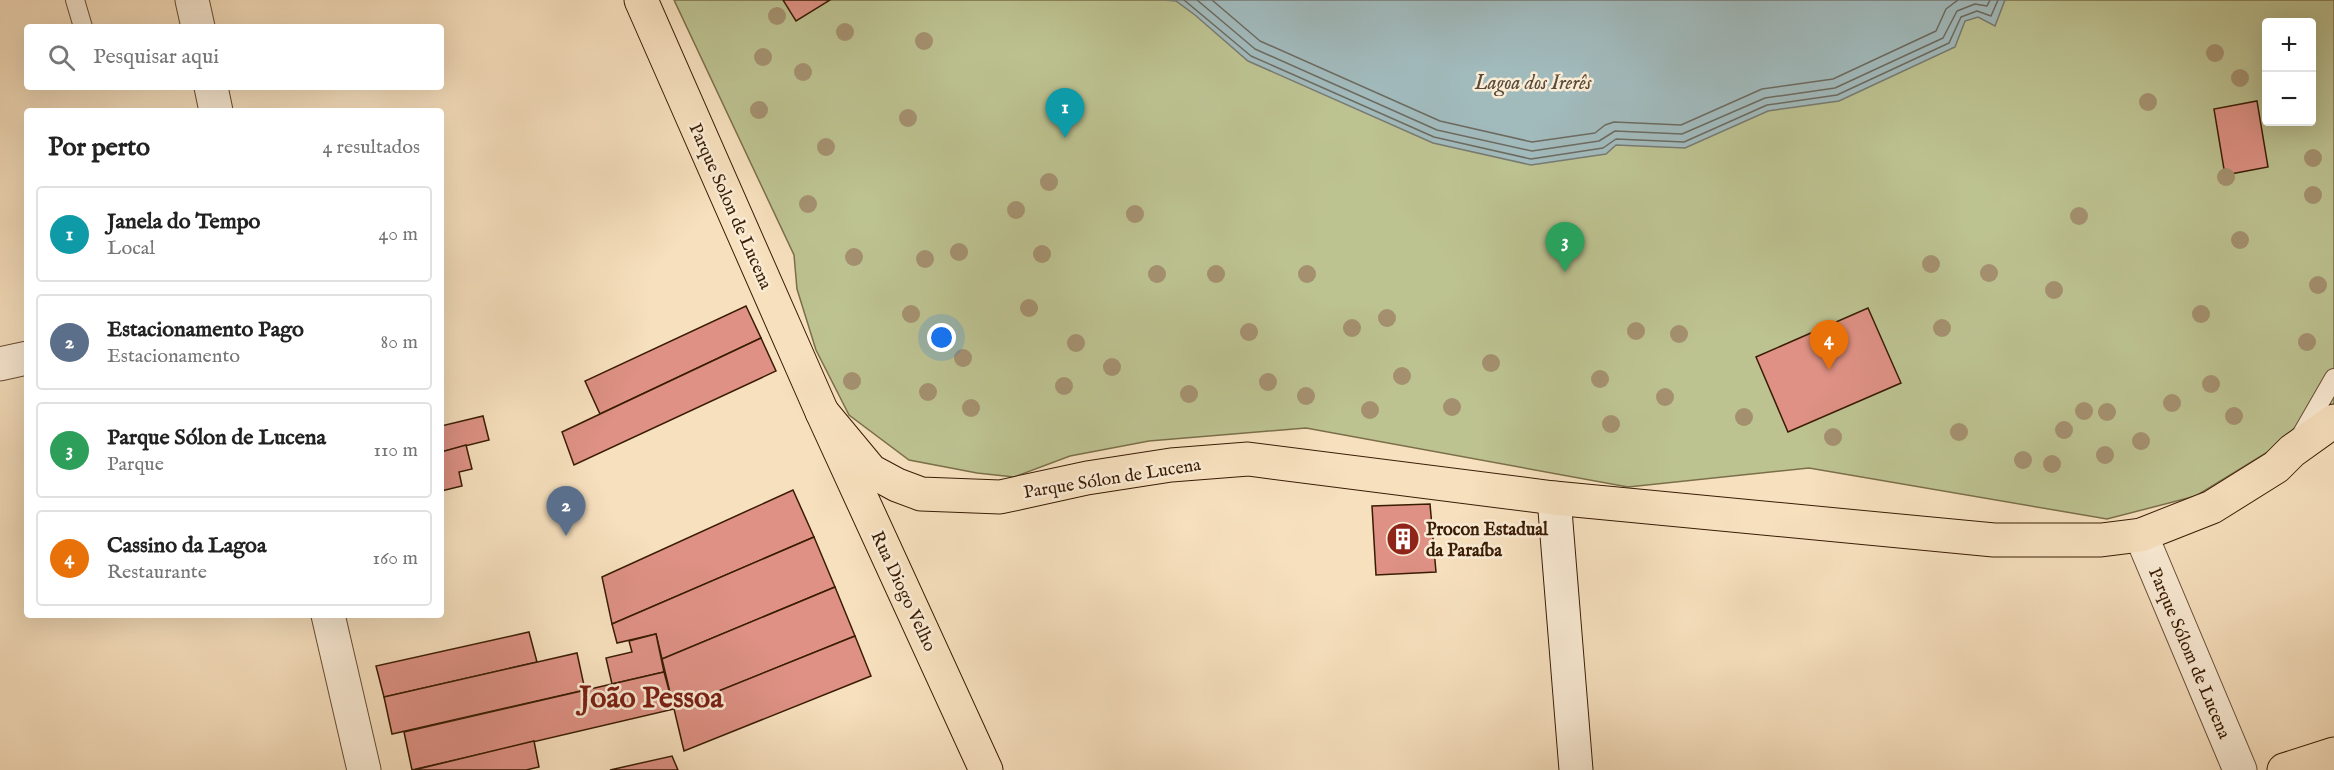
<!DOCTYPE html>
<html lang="pt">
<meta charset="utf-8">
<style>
:root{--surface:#fff;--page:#f6f6f6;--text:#222;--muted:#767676;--line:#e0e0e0;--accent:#0b8043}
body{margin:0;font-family:"IM FELL English",serif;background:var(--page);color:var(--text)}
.controls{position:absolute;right:18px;top:18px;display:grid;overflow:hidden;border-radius:6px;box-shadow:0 6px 24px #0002}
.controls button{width:54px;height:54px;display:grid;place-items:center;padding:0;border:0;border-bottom:2px solid var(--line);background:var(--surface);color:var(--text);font:30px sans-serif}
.you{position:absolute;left:942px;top:338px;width:21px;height:21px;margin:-15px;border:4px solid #fff;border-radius:50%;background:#1a73e8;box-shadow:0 0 0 9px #1a73e833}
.badge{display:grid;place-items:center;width:39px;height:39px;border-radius:50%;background:var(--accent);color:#fff;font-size:20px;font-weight:700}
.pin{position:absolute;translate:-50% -50px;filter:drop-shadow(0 2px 3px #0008)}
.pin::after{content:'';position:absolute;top:32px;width:21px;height:18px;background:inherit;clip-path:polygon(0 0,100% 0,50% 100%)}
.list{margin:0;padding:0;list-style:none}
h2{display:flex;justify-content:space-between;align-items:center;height:78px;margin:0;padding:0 24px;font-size:26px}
h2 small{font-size:20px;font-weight:400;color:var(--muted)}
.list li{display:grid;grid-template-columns:39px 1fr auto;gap:18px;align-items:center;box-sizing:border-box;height:96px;margin:0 12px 12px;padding:0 12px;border:2px solid var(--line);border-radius:6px}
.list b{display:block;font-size:22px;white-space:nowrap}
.list p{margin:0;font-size:20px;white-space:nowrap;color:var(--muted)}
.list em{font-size:20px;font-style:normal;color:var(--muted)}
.icon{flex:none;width:33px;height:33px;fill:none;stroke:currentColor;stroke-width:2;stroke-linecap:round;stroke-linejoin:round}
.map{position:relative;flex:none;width:2334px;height:770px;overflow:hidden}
.search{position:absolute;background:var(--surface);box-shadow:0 6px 24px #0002;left:24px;top:24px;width:420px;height:66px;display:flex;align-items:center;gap:15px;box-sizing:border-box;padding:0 21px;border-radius:6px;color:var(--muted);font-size:22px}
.panel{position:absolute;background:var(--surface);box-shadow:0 6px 24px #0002;left:24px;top:108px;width:420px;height:510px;border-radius:6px}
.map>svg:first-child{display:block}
</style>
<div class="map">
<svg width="2334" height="770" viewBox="0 0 2334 770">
<rect width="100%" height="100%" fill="#f7e0be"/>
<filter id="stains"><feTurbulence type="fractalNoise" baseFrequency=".00333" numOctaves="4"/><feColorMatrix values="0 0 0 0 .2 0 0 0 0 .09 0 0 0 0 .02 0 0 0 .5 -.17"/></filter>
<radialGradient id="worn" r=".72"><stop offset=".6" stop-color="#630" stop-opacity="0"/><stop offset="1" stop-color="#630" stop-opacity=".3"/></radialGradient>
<!-- green -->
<path fill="#bdc291" stroke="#7b6f4a" stroke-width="1.5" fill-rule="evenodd" d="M674,0H2334V411L2196,496L2107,519L1809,468L1628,487L1306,428L1149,441L1070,456L1014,477L977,473L909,460L849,415L816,350L797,289L794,255ZM2266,22H2312V122H2266Z"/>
<!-- water -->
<polygon fill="#a1babc" stroke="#777b72" stroke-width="1.5" points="1165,0 2005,0 1995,26 1978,17 1965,21 1955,47 1839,101 1768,111 1685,148 1616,145 1606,154 1531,165 1433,143 1248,61 1195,15 1176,1"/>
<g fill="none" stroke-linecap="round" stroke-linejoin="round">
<!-- shore -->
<g stroke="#6d6b60" stroke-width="1.5">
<polyline points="1184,0 1251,56 1434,137 1531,159 1603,148 1616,139 1684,142 1767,105 1837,95 1949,43 1961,17 1977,11 1991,16 1998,0"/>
<polyline points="1197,0 1255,49 1437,130 1532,151 1599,141 1615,131 1682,134 1765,98 1835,88 1943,38 1957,11 1975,4 1987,6 1990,0"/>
<polyline points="1212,0 1260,41 1440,121 1532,142 1595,133 1605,125 1614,122 1681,125 1762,89 1833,79 1936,31 1946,9 1958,0"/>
</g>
</g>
<!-- building -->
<g fill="#de9184" stroke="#391c04" stroke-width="1.5">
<polygon points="783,0 830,0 796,21"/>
<polygon points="2257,101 2268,167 2225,175 2214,109"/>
<polygon points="746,306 761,338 600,414 585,381"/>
<polygon points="1868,308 1901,383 1788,432 1756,357"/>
<polygon points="761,338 776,371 574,465 562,432"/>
<polygon points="483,416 489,440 441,452 441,426"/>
<polygon points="466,445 472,469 459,472 462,486 441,491 441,452"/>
<polygon points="793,490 814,537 612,624 602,577"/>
<polygon points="1430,504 1436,572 1376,575 1372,506"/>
<polygon points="814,537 835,587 662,659 656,634 617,643 612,624"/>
<polygon points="835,587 855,636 674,709 662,659"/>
<polygon points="529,632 537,662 384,697 376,666"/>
<polygon points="656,634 664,672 612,684 606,658 632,652 629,641"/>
<polygon points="855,636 871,676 684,751 674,709"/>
<polygon points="577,653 585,690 392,734 384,697"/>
<polygon points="664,672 674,709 412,770 404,732"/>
<polygon points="534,741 539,767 526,770 414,770"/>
<polygon points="672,756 678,770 610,770"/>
</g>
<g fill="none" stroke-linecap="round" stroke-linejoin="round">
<!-- service casing -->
<g stroke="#684d32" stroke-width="20">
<g id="service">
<polyline points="75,0 83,27"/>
<polyline points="2300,437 2334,378"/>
</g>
</g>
<!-- minor casing -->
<g stroke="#684d32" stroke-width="35">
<g id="minor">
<polyline points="192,0 198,27"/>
<polyline points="211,87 216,111"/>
<polyline points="0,364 27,358"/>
<polyline points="2141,535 2240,770"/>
<polyline points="328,615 364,770"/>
</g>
</g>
<!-- secondary casing -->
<g stroke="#391c04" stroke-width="35">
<polyline id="secondary" points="1554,498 1576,770"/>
</g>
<!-- primary casing -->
<g stroke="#391c04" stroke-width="35">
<g id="primary">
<polyline points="641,0 822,412 986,770"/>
<polyline points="822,412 871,471 897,485 921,494 1000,497 1087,478 1171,465 1248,459 1554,498 1994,540 2101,540 2141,535 2212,507 2276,467 2292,451 2334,421"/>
<polyline points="2284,770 2334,754"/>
</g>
</g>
<!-- service -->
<use href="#service" stroke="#faebd5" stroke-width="18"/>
<!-- minor -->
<use href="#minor" stroke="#faebd5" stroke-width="33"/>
<!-- secondary -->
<use href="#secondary" stroke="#faebd5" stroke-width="33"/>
<!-- primary -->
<use href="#primary" stroke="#f7e0be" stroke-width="33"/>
</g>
<!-- trees -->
<g fill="#a4906f">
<circle cx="777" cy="16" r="9"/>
<circle cx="845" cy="32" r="9"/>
<circle cx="924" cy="41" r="9"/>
<circle cx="2215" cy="53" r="9"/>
<circle cx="763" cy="57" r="9"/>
<circle cx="803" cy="72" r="9"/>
<circle cx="2240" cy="78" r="9"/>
<circle cx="2148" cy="102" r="9"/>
<circle cx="759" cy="110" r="9"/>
<circle cx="908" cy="118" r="9"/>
<circle cx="826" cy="147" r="9"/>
<circle cx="2313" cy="158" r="9"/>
<circle cx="2226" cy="177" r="9"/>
<circle cx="1049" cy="182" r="9"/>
<circle cx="2313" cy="195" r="9"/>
<circle cx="808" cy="204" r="9"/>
<circle cx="1016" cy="210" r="9"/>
<circle cx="1135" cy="214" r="9"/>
<circle cx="2079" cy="216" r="9"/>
<circle cx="2240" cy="240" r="9"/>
<circle cx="959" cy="252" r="9"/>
<circle cx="1042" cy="254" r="9"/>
<circle cx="854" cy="257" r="9"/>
<circle cx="925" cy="259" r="9"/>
<circle cx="1931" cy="264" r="9"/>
<circle cx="1989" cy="273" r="9"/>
<circle cx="1157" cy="274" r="9"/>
<circle cx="1216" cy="274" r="9"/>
<circle cx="1307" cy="274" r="9"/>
<circle cx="2318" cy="285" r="9"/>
<circle cx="2054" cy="290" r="9"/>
<circle cx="1029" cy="308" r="9"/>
<circle cx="911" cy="314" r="9"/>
<circle cx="2201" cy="314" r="9"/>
<circle cx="1387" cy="318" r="9"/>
<circle cx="1352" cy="328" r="9"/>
<circle cx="1942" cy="328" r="9"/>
<circle cx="1636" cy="331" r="9"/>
<circle cx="1249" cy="332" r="9"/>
<circle cx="1679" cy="334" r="9"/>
<circle cx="2307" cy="342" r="9"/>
<circle cx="1076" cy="343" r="9"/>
<circle cx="963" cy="358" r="9"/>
<circle cx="1491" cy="363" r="9"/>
<circle cx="1112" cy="367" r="9"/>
<circle cx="1402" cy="376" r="9"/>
<circle cx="1600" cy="379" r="9"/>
<circle cx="852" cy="381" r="9"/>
<circle cx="1268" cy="382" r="9"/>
<circle cx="2211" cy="384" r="9"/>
<circle cx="1064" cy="386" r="9"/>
<circle cx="928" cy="392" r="9"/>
<circle cx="1189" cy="394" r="9"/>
<circle cx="1306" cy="396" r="9"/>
<circle cx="1665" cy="397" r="9"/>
<circle cx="2172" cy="403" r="9"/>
<circle cx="1452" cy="407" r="9"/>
<circle cx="971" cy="408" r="9"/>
<circle cx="1370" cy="410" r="9"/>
<circle cx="2084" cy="411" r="9"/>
<circle cx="2107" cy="412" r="9"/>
<circle cx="2234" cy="416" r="9"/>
<circle cx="1744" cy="417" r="9"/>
<circle cx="1611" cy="424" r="9"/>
<circle cx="2064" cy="430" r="9"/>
<circle cx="1959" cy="432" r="9"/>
<circle cx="1833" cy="437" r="9"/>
<circle cx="2141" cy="441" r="9"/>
<circle cx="2105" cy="455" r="9"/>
<circle cx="2023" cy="460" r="9"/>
<circle cx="2052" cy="464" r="9"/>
</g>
<!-- icons -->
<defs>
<g id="building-disc" transform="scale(1.725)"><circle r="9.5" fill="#8f2418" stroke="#faebd5"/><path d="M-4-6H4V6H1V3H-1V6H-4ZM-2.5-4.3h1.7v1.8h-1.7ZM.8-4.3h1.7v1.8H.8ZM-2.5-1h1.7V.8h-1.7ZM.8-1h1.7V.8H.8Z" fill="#fff"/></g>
</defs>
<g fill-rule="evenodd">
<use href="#building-disc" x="1403" y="539"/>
</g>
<g text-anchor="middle" stroke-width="5" stroke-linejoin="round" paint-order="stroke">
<!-- street labels -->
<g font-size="18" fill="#391c04" stroke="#faebd5">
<text transform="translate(731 206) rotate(66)" y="6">Parque Solon de Lucena</text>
<text transform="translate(1112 478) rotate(-9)" y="6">Parque Sólon de Lucena</text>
<text transform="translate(904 591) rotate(65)" y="6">Rua Diogo Velho</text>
<text transform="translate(2190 653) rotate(67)" y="6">Parque Sólom de Lucena</text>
</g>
<!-- poi labels -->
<g font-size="18" font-weight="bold" fill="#391c04" stroke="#faebd5" text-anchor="start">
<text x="1426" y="535">Procon Estadual<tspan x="1426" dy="21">da Paraíba</tspan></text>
</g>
<!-- water labels -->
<g font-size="20" font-style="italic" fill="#584b3b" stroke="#faebd5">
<text x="1533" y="89">Lagoa dos Irerês</text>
</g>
<!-- town labels -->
<g font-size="30" font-weight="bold" fill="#7a1f14" stroke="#faebd5">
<text x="651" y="707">João Pessoa</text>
</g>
</g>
<rect width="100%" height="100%" filter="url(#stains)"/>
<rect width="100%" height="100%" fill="url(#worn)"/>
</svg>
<div class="controls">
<button>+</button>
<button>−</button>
</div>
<div class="you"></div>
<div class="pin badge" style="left:1065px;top:138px;background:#0f9aa8">1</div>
<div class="pin badge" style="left:566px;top:536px;background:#5c6f8a">2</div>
<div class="pin badge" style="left:1565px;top:272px;background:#2e9e5b">3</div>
<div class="pin badge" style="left:1829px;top:370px;background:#e8710a">4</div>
<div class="search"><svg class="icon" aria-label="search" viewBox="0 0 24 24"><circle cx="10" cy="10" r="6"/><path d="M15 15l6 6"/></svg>Pesquisar aqui</div>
<section class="panel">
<h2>Por perto<small>4 resultados</small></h2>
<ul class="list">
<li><span class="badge" style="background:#0f9aa8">1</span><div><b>Janela do Tempo</b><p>Local</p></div><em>40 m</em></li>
<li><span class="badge" style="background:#5c6f8a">2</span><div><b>Estacionamento Pago</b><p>Estacionamento</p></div><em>80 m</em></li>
<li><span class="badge" style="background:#2e9e5b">3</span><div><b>Parque Sólon de Lucena</b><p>Parque</p></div><em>110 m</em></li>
<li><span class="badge" style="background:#e8710a">4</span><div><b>Cassino da Lagoa</b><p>Restaurante</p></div><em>160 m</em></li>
</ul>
</section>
</div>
